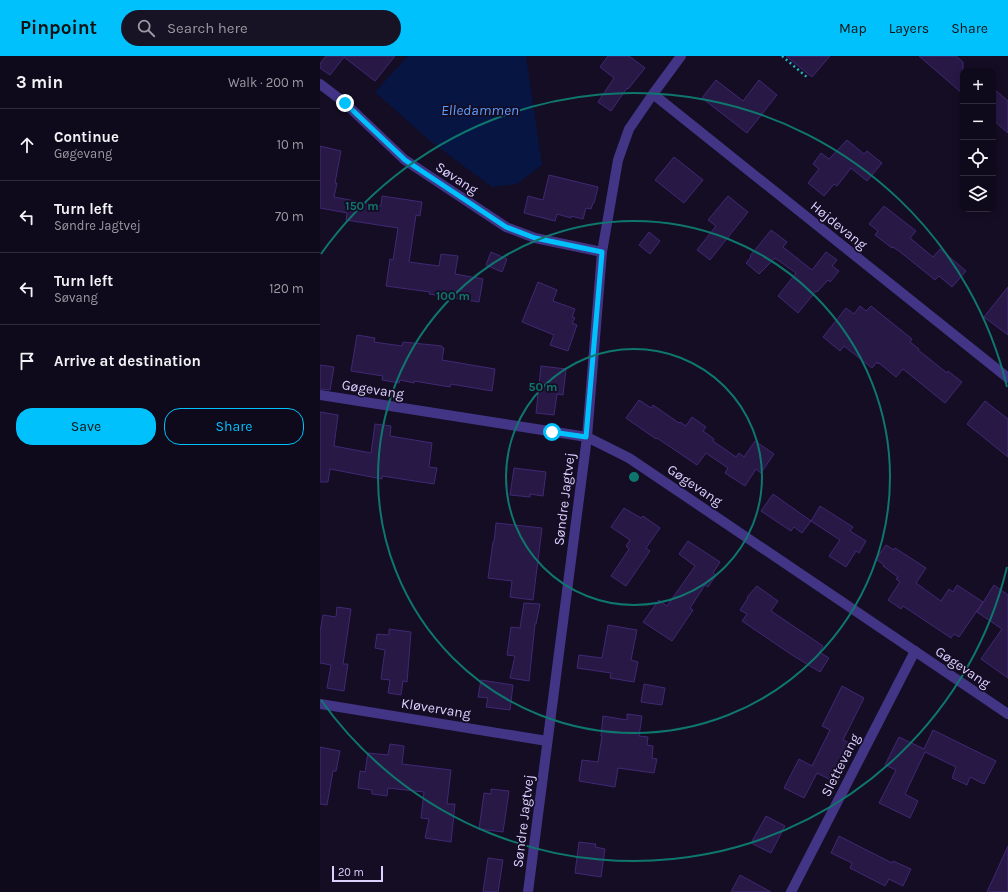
<!DOCTYPE html>
<meta charset="utf-8">
<style>
:root{--surface:#0f0a1b;--page:#181324;--text:#f1f3f6;--muted:#9b9aa3;--line:#2f2b3a;--accent:#00c1fb}
body{margin:0;font-family:Karla,sans-serif;background:var(--page);color:var(--text)}
.controls{position:absolute;right:12px;top:12px;display:grid;overflow:hidden;border-radius:8px;box-shadow:0 2px 10px #0003}
.controls button{width:36px;height:36px;display:grid;place-items:center;padding:0;border:0;border-bottom:1px solid var(--line);background:var(--surface);color:var(--text);font:20px sans-serif}
.scale{position:absolute;left:12px;bottom:10px;width:51px;box-sizing:border-box;padding-left:4px;border:2px solid #dcd0ff;border-top:0;font-size:11px;line-height:14px;white-space:nowrap;color:#dcd0ff;-webkit-text-stroke:3px #140d24;paint-order:stroke}
.stop{position:absolute;width:12px;height:12px;margin:-9px;border:3px solid #00c1fb;border-radius:50%;background:#fff}
.stop.end{background:#00c1fb;border-color:#fff;box-shadow:0 1px 4px #0008}
.list{margin:0;padding:0;list-style:none}
h2{display:flex;justify-content:space-between;align-items:center;height:52px;margin:0;padding:0 16px;font-size:17px}
h2 small{font-size:13px;font-weight:400;color:var(--muted)}
.list li{display:grid;grid-template-columns:26px 1fr auto;gap:12px;align-items:center;box-sizing:border-box;height:72px;padding:0 16px;border-top:1px solid var(--line)}
.list b{display:block;font-size:15px;white-space:nowrap}
.list p{margin:0;font-size:13px;white-space:nowrap;color:var(--muted)}
.list em{font-size:13px;font-style:normal;color:var(--muted)}
.actions{display:flex;gap:8px;padding:12px 16px}
.actions a{flex:1;padding:9px 0;border:1px solid var(--accent);border-radius:16px;text-align:center;font-size:14px;color:var(--accent)}
.actions .main{background:var(--accent);color:#111}
.icon{flex:none;width:22px;height:22px;fill:none;stroke:currentColor;stroke-width:2;stroke-linecap:round;stroke-linejoin:round}
.map{position:relative;flex:none;width:688px;height:836px;overflow:hidden}
header{display:flex;align-items:center;gap:24px;box-sizing:border-box;height:56px;padding:0 20px;background:var(--accent);color:#111}
header strong{font-size:19px}
nav{display:flex;gap:22px;margin-inline-start:auto;font-size:14px}
.search{width:280px;height:36px;background:var(--page);display:flex;align-items:center;gap:10px;box-sizing:border-box;padding:0 14px;border-radius:22px;color:var(--muted);font-size:15px}
main{display:flex}
aside{flex:1;background:var(--surface)}
.map>svg:first-child{display:block}
</style>
<header>
<strong>Pinpoint</strong>
<div class="search"><svg class="icon" aria-label="search" viewBox="0 0 24 24"><circle cx="10" cy="10" r="6"/><path d="M15 15l6 6"/></svg>Search here</div>
<nav><a>Map</a><a>Layers</a><a>Share</a></nav>
</header>
<main>
<aside>
<h2>3 min<small>Walk · 200 m</small></h2>
<ul class="list">
<li><svg class="icon" aria-label="ahead" viewBox="0 0 24 24"><path d="M12 20V5M6 11l6-6 6 6"/></svg><div><b>Continue</b><p>Gøgevang</p></div><em>10 m</em></li>
<li><svg class="icon" aria-label="left" viewBox="0 0 24 24"><path d="M17 20v-9H6M10 6l-5 5 5 5"/></svg><div><b>Turn left</b><p>Søndre Jagtvej</p></div><em>70 m</em></li>
<li><svg class="icon" aria-label="left" viewBox="0 0 24 24"><path d="M17 20v-9H6M10 6l-5 5 5 5"/></svg><div><b>Turn left</b><p>Søvang</p></div><em>120 m</em></li>
<li><svg class="icon" aria-label="arrive" viewBox="0 0 24 24"><path d="M6 21V4h12l-3 4 3 4H6"/></svg><div><b>Arrive at destination</b></div></li>
</ul>
<div class="actions"><a class="main">Save</a><a>Share</a></div>
</aside>
<div class="map">
<svg width="688" height="836" viewBox="0 0 688 836">
<rect width="100%" height="100%" fill="#140d24"/>
<!-- water -->
<polygon fill="#071543" points="88,0 206,0 222,109 197,128 172,131 109,84 55,36"/>
<!-- building -->
<g fill="#271846" stroke="#412874">
<polygon points="6,0 75,0 55,25 24,1 10,19 0,12 0,8"/>
<polygon points="288,0 309,0 325,12 308,33 307,32 291,55 278,46 294,22 280,11"/>
<polygon points="466,0 510,0 492,21"/>
<polygon points="599,0 636,0 643,6 643,38"/>
<polygon points="396,24 423,45 439,24 457,39 427,77 382,42"/>
<polygon points="673,32 688,45 688,77 673,64"/>
<polygon points="527,84 544,98 547,95 562,107 547,125 531,112 517,130 514,128 504,140 488,127 499,113 493,108 501,97 509,103"/>
<polygon points="0,90 21,95 15,127 17,127 14,141 61,150 62,140 102,146 100,160 96,159 89,206 119,210 121,198 138,200 135,218 163,223 159,246 109,238 110,236 66,230 70,203 73,204 78,172 26,164 27,157 0,152"/>
<polygon points="354,101 383,124 364,147 335,124"/>
<polygon points="229,119 278,131 274,147 273,147 271,153 266,152 263,163 251,160 251,162 237,158 235,165 204,157 208,140 223,144"/>
<polygon points="408,140 428,156 390,204 377,194 396,170 388,164"/>
<polygon points="564,150 596,175 590,182 613,201 620,193 646,215 632,231 619,220 615,224 579,195 573,191 572,192 555,179 558,175 549,168"/>
<polygon points="451,174 467,186 463,191 492,214 506,196 517,204 512,210 519,215 510,226 508,224 497,236 496,235 478,257 458,240 476,217 455,202 439,218 426,207 431,201 430,200"/>
<polygon points="329,176 340,185 330,198 319,189"/>
<polygon points="171,196 187,203 182,216 166,209"/>
<polygon points="218,226 237,234 233,245 255,253 252,261 255,262 252,267 257,269 248,295 230,289 234,279 202,266"/>
<polygon points="688,231 688,279 664,261"/>
<polygon points="540,250 546,255 551,250 592,283 590,286 599,293 598,294 627,317 628,315 642,326 625,347 583,313 576,321 559,307 558,308 557,306 552,312 524,290 520,295 503,281 526,252 534,258"/>
<polygon points="37,279 55,282 54,286 82,290 83,286 122,290 122,292 124,292 122,304 175,313 172,335 131,328 130,331 94,325 94,327 80,324 79,327 62,324 63,320 31,315"/>
<polygon points="0,309 14,311 10,334 0,333"/>
<polygon points="221,310 246,313 243,339 237,338 234,359 216,357"/>
<polygon points="319,344 331,352 333,349 359,367 360,366 366,370 372,361 386,371 383,375 394,383 393,385 416,401 419,397 424,401 435,385 454,398 441,417 436,413 425,430 405,417 408,412 386,397 377,409 337,382 336,383 306,362"/>
<polygon points="665,345 688,363 688,401 647,368"/>
<polygon points="0,356 18,359 14,390 51,397 55,368 71,370 70,380 112,387 109,411 117,412 114,428 62,420 62,423 10,413 8,426 0,426"/>
<polygon points="194,412 226,416 223,440 210,438 210,441 190,439"/>
<polygon points="453,438 491,465 482,477 474,471 471,475 441,455"/>
<polygon points="500,450 533,471 530,475 546,485 539,497 536,495 526,511 509,500 520,484 491,465"/>
<polygon points="304,452 321,462 323,460 340,472 326,492 330,495 306,530 291,520 309,493 306,490 310,484 291,471"/>
<polygon points="176,467 222,472 213,544 190,541 192,525 168,522 173,486 174,486"/>
<polygon points="368,485 400,506 393,517 396,519 388,531 385,529 370,552 373,554 352,585 323,566 339,544 347,550 375,510 359,498"/>
<polygon points="566,489 574,494 575,492 606,512 596,527 621,545 629,533 633,536 637,529 663,546 639,581 634,578 631,582 583,550 581,553 568,544 580,526 576,523 578,521 563,510 564,509 556,503"/>
<polygon points="674,529 688,539 688,622 661,603 682,573 657,556"/>
<polygon points="437,530 458,545 451,555 503,590 499,596 509,602 500,616 472,599 422,565 427,558 420,554 428,542 427,541"/>
<polygon points="204,547 220,548 216,568 215,568 209,625 190,622 195,600 187,599 191,571 200,572"/>
<polygon points="17,551 31,553 23,608 28,608 24,635 7,632 11,609 0,607 0,576 3,559 16,561"/>
<polygon points="288,569 317,574 311,604 318,606 314,626 290,622 291,617 257,612 259,599 282,602"/>
<polygon points="69,573 91,576 87,626 83,625 81,639 68,637 70,624 61,623 65,594 55,592 57,578 69,579"/>
<polygon points="161,624 193,629 190,654 166,651 168,642 158,641"/>
<polygon points="324,628 345,632 342,649 321,646"/>
<polygon points="522,630 544,642 523,684 534,689 517,727 497,717 484,742 464,732 479,703 492,710 510,674 502,670"/>
<polygon points="307,658 322,660 319,680 328,681 327,689 333,690 332,702 337,703 334,717 298,712 295,731 259,725 262,704 278,706 282,680 281,680 283,660 307,664"/>
<polygon points="613,674 676,705 664,728 650,721 647,729 632,722 636,711 605,696 585,738 598,745 590,762 559,747 576,714 565,709 579,681 604,693"/>
<polygon points="70,688 84,690 82,708 131,714 127,748 135,748 131,786 105,782 109,763 101,762 104,736 68,732 67,740 52,738 52,734 38,732 40,715 45,716 48,697 68,699"/>
<polygon points="0,691 20,695 16,715 13,715 7,749 0,748"/>
<polygon points="171,733 189,735 183,776 159,773 164,737 171,738"/>
<polygon points="446,760 465,770 451,797 431,787"/>
<polygon points="519,780 572,807 573,805 591,813 583,830 569,823 565,830 530,812 532,807 511,797"/>
<polygon points="259,786 276,788 275,791 285,793 281,821 255,817"/>
<polygon points="688,790 688,836 667,836"/>
<polygon points="168,802 183,804 178,836 163,836"/>
<polygon points="420,819 451,836 411,836"/>
</g>
<g fill="none" stroke-linecap="round" stroke-linejoin="round">
<!-- path -->
<polyline stroke="#27b1bc" stroke-width="2.5" stroke-dasharray="2 3" stroke-linecap="butt" points="462,0 488,22"/>
<!-- minor -->
<g stroke="#433586" stroke-width="10">
<polyline points="0,28 25,47 85,104 186,171 215,182 282,196"/>
<polyline points="333,38 688,322"/>
<polyline points="0,339 267,381 309,402 688,658"/>
<polyline points="0,648 227,685"/>
<polyline points="208,836 267,381 282,196 298,104 309,73 333,38 361,0"/>
<polyline points="471,836 595,595"/>
</g>
</g>
<g fill="none" stroke-linecap="round" stroke-linejoin="round">
<!-- route -->
<polyline stroke="#00c1fb" stroke-width="5" points="25,47 85,104 186,171 215,182 282,196 266,381 232,376"/>
</g>
<!-- distance rings -->
<g fill="none" stroke="#0f766e" stroke-width="2">
<circle cx="314" cy="421" r="128"/>
<circle cx="314" cy="421" r="256"/>
<path d="M687 511A384 384 0 0 1 1 644M1 198A384 384 0 0 1 687 331"/>
</g>
<g text-anchor="middle" stroke-width="3.5" stroke-linejoin="round" paint-order="stroke">
<!-- street labels -->
<g font-size="14" fill="#dcd0ff" stroke="#140d24">
<text transform="translate(137 122) rotate(33)" y="5">Søvang</text>
<text transform="translate(519 169) rotate(39)" y="5">Højdevang</text>
<text transform="translate(53 333) rotate(9)" y="5">Gøgevang</text>
<text transform="translate(375 429) rotate(34)" y="5">Gøgevang</text>
<text transform="translate(244 443) rotate(-83)" y="5">Søndre Jagtvej</text>
<text transform="translate(643 611) rotate(34)" y="5">Gøgevang</text>
<text transform="translate(116 652) rotate(9)" y="5">Kløvervang</text>
<text transform="translate(520 709) rotate(-63)" y="5">Slettevang</text>
<text transform="translate(203 765) rotate(-83)" y="5">Søndre Jagtvej</text>
</g>
<!-- water labels -->
<g font-size="15" font-style="italic" fill="#5e9fff" stroke="#140d24">
<text x="160" y="59">Elledammen</text>
</g>
</g>
<circle cx="314" cy="421" r="6" fill="#0f766e" stroke="#140d24" stroke-width="2"/>
<g font-size="12" text-anchor="middle" font-weight="bold" fill="#0f766e" stroke="#140d24" stroke-width="3.5" stroke-linejoin="round" paint-order="stroke">
<text x="42" y="154">150 m</text>
<text x="133" y="244">100 m</text>
<text x="223" y="335">50 m</text>
</g>
</svg>
<div class="controls">
<button>+</button>
<button>−</button>
<button><svg class="icon" aria-label="locate" viewBox="0 0 24 24"><circle cx="12" cy="12" r="6"/><path d="M12 2v4M12 18v4M2 12h4M18 12h4"/></svg></button>
<button><svg class="icon" aria-label="layers" viewBox="0 0 24 24"><path d="M12 4l9 5-9 5-9-5zM3 14l9 5 9-5"/></svg></button>
</div>
<div class="scale">20 m</div>
<div class="stop" style="left:232px;top:376px"></div>
<div class="stop end" style="left:25px;top:47px"></div>
</div>
</main>
